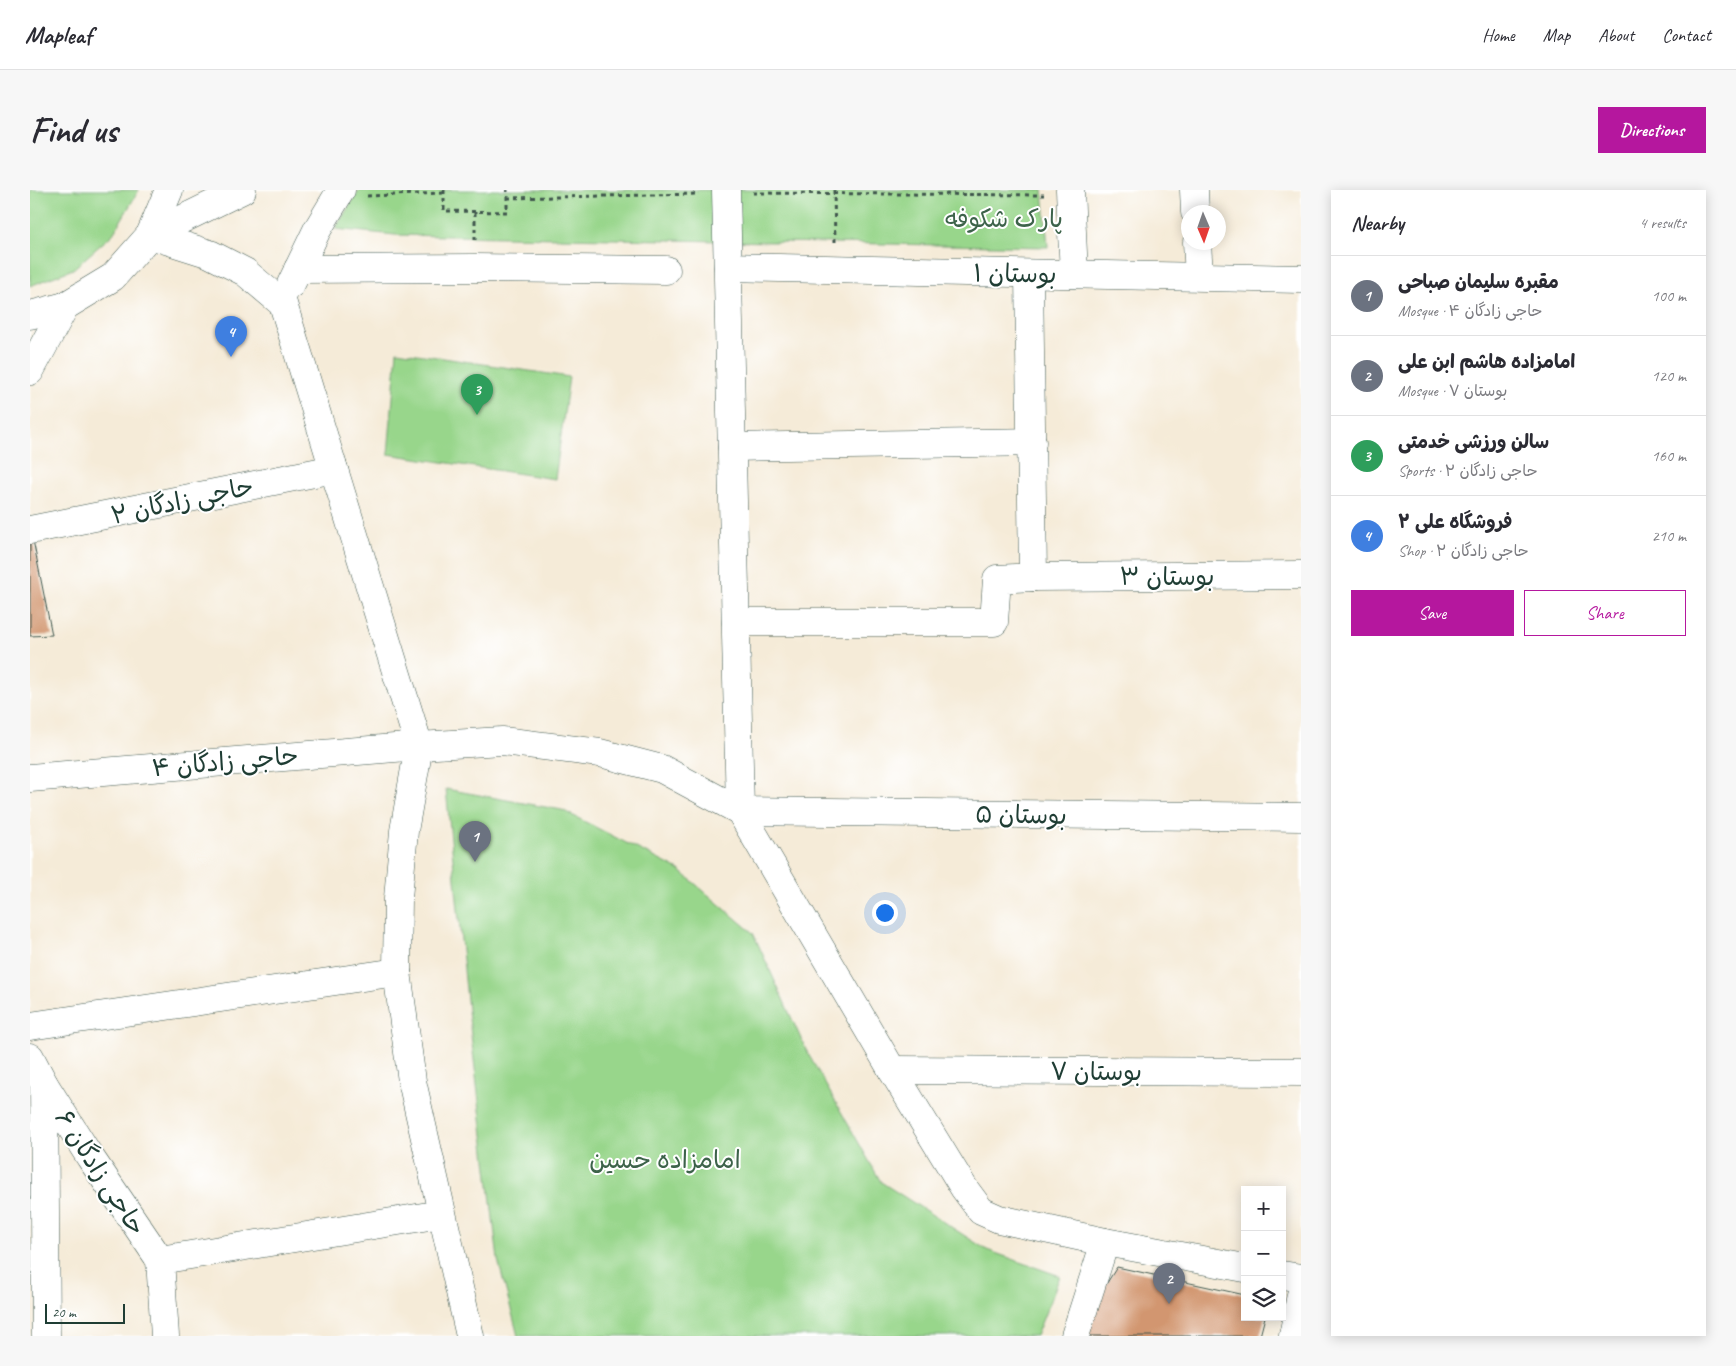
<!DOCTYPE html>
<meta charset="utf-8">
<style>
:root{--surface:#fff;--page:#f7f7f7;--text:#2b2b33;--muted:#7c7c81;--line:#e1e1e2;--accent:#b5179e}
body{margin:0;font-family:Caveat,"Playpen Sans Arabic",sans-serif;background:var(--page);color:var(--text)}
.controls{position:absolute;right:15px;bottom:15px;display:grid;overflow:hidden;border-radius:0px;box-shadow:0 2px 12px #0003}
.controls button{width:45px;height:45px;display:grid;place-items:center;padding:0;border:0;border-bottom:1px solid var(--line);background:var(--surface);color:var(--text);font:25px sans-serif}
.compass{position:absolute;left:1151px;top:15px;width:45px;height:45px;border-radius:50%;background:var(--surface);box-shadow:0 2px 12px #0003;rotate:178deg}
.scale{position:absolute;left:15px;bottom:12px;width:80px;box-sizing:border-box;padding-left:5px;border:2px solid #1f3d34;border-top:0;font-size:14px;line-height:18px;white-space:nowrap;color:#1f3d34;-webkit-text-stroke:4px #fff;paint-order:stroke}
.you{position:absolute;left:854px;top:722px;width:18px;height:18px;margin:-12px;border:4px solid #fff;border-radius:50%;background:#1a73e8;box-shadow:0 0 0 8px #1a73e833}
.badge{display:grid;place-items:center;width:32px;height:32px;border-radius:50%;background:var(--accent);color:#fff;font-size:16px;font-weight:700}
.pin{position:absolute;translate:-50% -41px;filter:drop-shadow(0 1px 2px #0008)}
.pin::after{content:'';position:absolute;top:26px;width:18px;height:15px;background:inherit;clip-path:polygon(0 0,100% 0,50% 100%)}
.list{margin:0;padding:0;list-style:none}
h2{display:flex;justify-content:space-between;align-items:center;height:65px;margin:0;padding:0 20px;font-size:21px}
h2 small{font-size:16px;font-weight:400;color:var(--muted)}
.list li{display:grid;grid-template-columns:32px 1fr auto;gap:15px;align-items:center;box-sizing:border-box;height:80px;padding:0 20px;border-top:1px solid var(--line)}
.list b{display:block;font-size:19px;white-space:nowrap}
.list p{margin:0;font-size:16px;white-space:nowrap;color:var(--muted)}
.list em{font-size:16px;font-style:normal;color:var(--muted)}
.actions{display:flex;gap:10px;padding:15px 20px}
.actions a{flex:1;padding:11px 0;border:1px solid var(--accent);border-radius:0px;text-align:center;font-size:18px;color:var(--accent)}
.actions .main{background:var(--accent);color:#fff}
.icon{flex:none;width:28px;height:28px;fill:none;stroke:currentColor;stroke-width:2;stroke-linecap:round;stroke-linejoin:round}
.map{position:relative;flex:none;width:1271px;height:1146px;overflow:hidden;border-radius:0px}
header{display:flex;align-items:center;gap:30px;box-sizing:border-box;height:70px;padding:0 25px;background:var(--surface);border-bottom:1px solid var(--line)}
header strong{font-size:24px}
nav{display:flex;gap:28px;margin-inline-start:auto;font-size:18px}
.intro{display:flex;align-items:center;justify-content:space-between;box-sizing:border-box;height:120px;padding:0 30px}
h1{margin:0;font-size:35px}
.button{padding:12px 22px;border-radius:0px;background:var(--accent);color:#fff;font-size:18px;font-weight:700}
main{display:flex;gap:30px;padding:0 30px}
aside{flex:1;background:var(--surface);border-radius:0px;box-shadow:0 2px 12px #0003}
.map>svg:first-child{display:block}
</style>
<header>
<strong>Mapleaf</strong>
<nav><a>Home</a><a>Map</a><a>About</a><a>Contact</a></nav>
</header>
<div class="intro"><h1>Find us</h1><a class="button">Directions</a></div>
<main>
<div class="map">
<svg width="1271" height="1146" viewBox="0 0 1271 1146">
<rect width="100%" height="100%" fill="#fff"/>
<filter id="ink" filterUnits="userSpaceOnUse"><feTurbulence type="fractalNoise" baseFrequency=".02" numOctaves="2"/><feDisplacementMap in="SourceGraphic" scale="10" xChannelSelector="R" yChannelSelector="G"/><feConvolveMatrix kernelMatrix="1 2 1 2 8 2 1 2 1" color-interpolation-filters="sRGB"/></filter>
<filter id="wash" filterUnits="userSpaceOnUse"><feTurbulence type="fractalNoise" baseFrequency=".0096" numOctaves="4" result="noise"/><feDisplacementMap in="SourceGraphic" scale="20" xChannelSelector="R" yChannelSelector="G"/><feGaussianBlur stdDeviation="1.12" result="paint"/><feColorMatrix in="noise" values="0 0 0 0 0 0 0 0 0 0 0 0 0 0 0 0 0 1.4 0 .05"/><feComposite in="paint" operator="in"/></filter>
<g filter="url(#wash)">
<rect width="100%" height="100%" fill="#f5ebd8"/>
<!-- green -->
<g fill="#98d68b" stroke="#5c8a60">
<polygon points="0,0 109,0 83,44 43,79 0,96"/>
<polygon points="329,0 1013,0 1018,57 365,45 305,39"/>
<polygon points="367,161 539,187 525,289 358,264"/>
<polygon points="416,599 532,620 649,680 723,743 777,862 851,992 957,1060 1030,1086 1006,1146 488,1146 468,1070 438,820"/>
</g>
<g id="blocks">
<!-- building -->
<g fill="#d2966f">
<polygon points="3,350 22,445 0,446 0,351"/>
<polygon points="1087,1077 1215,1105 1215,1127 1235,1127 1230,1146 1051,1146 1058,1123"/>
</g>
</g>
</g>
<g filter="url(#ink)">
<use href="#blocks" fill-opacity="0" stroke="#3f574d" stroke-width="1"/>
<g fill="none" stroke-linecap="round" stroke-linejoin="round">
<!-- minor casing -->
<g stroke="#3f574d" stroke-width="29">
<g id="minor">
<polyline points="696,0 710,621 862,880 934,998 951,1021 969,1029 1075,1052 1215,1078"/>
<polyline points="1040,0 1044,84"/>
<polyline points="1164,0 1165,22"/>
<polyline points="120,45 180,64 215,82 253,114 389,556 374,641 368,708 367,782 382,891 440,1146"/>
<polyline points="1167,52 1169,86"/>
<polyline points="698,77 1271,89"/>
<polyline points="268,79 445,78 636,80"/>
<polyline points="261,94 287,40 311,0"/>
<polyline points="702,257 1002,252"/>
<polyline points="0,340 304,279"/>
<polyline points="1003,387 1271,385"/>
<polyline points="706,432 964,432 967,389 1003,387 999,84"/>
<polyline points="0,588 389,556 472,551 570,563 632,579 710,621 1271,627"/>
<polyline points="0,836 367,782"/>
<polyline points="0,867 14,894 60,967 130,1070 135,1146"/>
<polyline points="862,880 1271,882"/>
<polyline points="14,894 16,1146"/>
<polyline points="130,1070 411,1024"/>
<polyline points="1252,1085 1271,1088"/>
<polyline points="1045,1146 1075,1052"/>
<polyline points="1263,1146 1271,1105"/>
</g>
</g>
<!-- major casing -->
<g stroke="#3f574d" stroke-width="29">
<g id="major">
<polyline points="120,45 212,0"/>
<polyline points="0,125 35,116 83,87 120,45 139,0"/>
<polyline points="0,181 35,116"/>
</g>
</g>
<!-- path -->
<g stroke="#3f574d" stroke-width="3" stroke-dasharray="4 4" stroke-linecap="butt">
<polyline points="414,0 414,21 477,22 477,0"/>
<polyline points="804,0 805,52"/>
<polyline points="723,3 1014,5"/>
<polyline points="337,6 414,3"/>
<polyline points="477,8 669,4"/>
<polyline points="445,22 445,52"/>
</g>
<!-- minor -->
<use href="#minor" stroke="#fff" stroke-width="28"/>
<!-- major -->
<use href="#major" stroke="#fff" stroke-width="28"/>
</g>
</g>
<g text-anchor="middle" stroke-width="4" stroke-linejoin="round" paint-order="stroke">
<!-- park labels -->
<g font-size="25" fill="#3d634a" stroke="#fff">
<text x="974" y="37">پارک شکوفه</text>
<text x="635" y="978">امامزاده حسین</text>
</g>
<!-- street labels -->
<g font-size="25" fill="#1f3d34" stroke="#fff">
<text transform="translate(985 83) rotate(1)" y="9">بوستان ۱</text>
<text transform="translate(152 310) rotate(-12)" y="9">حاجی زادگان ۲</text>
<text x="1137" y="395">بوستان ۳</text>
<text transform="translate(195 571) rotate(-5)" y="9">حاجی زادگان ۴</text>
<text transform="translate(991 624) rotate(1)" y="9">بوستان ۵</text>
<text x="1066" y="890">بوستان ۷</text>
<text transform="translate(71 982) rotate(57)" y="9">حاجی زادگان ۶</text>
</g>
</g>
</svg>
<div class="controls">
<button>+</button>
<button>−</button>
<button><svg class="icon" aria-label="layers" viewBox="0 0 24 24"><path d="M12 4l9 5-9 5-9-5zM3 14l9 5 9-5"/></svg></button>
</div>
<svg class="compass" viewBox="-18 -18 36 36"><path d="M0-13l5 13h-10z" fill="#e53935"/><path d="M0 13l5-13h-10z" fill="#7c7c81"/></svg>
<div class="scale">20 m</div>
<div class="you"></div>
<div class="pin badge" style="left:445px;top:672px;background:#6b7280">1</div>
<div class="pin badge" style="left:1139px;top:1114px;background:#6b7280">2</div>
<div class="pin badge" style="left:447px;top:225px;background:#2e9e5b">3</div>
<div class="pin badge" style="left:201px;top:167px;background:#3f7fe0">4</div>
</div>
<aside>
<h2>Nearby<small>4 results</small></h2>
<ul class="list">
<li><span class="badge" style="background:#6b7280">1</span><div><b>مقبره سلیمان صباحی</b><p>Mosque · حاجی زادگان ۴</p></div><em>100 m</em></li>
<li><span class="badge" style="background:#6b7280">2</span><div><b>امامزاده هاشم ابن علی</b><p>Mosque · بوستان ۷</p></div><em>120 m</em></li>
<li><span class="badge" style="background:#2e9e5b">3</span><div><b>سالن ورزشی خدمتی</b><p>Sports · حاجی زادگان ۲</p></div><em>160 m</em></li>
<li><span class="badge" style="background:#3f7fe0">4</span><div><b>فروشگاه علی ۲</b><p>Shop · حاجی زادگان ۲</p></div><em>210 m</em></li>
</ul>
<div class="actions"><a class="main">Save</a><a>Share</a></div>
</aside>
</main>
